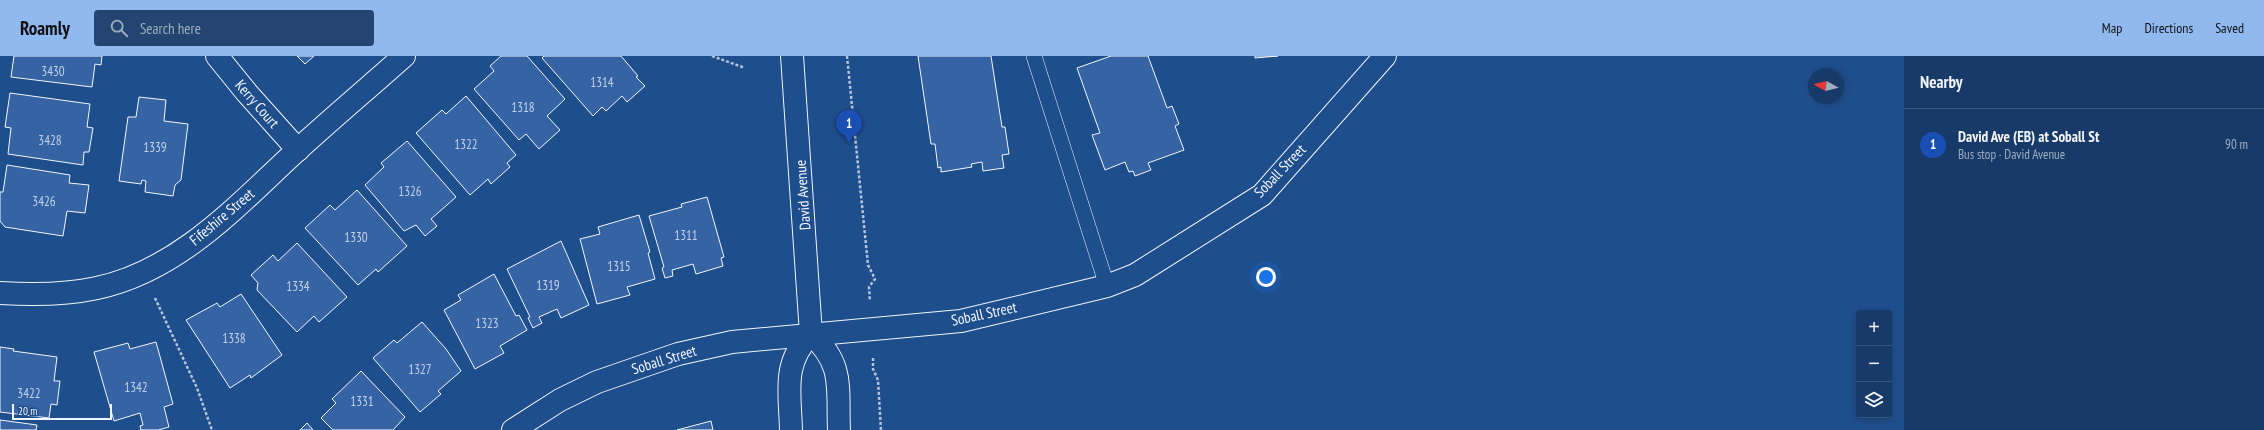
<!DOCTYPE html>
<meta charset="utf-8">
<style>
:root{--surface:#173a69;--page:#244571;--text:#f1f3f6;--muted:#9eadc0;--line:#36547d;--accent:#90b9f0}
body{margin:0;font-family:"PT Sans Narrow",sans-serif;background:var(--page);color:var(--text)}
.controls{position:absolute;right:12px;bottom:12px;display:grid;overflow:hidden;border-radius:4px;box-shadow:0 2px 6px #0003}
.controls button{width:36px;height:36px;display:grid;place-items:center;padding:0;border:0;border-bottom:1px solid var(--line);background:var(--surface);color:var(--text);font:20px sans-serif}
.compass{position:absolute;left:1808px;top:12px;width:36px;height:36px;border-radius:50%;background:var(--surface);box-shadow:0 2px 6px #0003;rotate:278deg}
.scale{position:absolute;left:12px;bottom:10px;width:100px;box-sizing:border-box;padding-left:4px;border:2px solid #f2f6ff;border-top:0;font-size:11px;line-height:14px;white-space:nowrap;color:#f2f6ff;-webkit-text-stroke:3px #1f4e8c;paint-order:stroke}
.you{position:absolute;left:1266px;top:221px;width:14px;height:14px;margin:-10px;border:3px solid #fff;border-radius:50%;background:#1a73e8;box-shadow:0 0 0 6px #1a73e833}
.badge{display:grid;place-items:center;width:26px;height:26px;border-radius:50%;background:var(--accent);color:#fff;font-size:13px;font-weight:700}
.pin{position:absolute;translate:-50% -33px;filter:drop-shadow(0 1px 2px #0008)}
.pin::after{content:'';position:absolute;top:21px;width:14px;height:12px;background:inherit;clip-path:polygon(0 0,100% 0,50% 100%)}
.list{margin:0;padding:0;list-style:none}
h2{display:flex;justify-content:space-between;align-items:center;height:52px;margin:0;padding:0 16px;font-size:17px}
h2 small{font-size:13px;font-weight:400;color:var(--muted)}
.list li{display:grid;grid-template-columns:26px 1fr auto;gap:12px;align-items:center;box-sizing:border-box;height:72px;padding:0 16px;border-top:1px solid var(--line)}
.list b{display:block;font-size:15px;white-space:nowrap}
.list p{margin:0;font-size:13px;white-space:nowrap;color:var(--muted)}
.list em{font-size:13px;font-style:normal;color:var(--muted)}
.icon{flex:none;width:22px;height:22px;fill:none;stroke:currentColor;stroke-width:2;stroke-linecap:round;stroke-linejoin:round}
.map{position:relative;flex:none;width:1904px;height:374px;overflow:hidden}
header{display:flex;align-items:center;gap:24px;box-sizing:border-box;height:56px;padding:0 20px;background:var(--accent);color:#111}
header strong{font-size:19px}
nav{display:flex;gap:22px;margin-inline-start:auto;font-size:14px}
.search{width:280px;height:36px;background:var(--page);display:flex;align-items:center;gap:10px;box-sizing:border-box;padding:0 14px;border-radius:4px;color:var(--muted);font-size:15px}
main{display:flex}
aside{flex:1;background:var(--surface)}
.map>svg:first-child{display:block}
</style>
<header>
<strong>Roamly</strong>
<div class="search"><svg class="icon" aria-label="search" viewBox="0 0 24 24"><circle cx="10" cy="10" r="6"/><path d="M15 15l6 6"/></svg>Search here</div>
<nav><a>Map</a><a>Directions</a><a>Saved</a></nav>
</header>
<main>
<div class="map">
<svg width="1904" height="374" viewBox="0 0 1904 374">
<rect width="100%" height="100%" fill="#1f4e8c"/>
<!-- building -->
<g fill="#3563a3" stroke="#f2f6ff">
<polygon points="14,0 102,0 101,9 95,8 92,31 11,21"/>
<polygon points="297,0 314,0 305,8"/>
<polygon points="501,0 527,0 565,43 547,60 560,74 539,93 526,78 519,84 474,33 494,15 490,10"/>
<polygon points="544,0 621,0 638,20 636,21 645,30 627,46 622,40 606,55 602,51 593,60 542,2"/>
<polygon points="918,0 991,0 1002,71 1005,71 1009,98 1002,99 1004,112 983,115 982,106 971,108 972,111 941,116 941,111 938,112 935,88 931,88"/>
<polygon points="1111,0 1148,0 1167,52 1172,50 1179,68 1175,70 1184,94 1148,107 1151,114 1135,120 1133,115 1129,116 1125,106 1105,114 1092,79 1100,77 1077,12"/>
<polygon points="1255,0 1278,0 1255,2"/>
<polygon points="10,37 90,48 87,71 93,72 89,96 84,96 83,109 8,98 11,72 5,71"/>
<polygon points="466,40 516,99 507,107 510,111 491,128 488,123 470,139 416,77 442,54 446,58"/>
<polygon points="139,41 166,44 164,65 188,68 181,124 175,129 173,140 145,136 146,125 142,124 141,128 119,125 128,61 136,61"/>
<polygon points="407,85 456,141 431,163 437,170 425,180 416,169 404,175 365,129 384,111 381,107"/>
<polygon points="7,109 70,119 69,127 89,129 85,157 67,155 63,180 5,171 0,165 0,136 3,136"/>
<polygon points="357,134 407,190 378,216 376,213 358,229 305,172 330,149 335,154"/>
<polygon points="707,141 724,201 721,202 723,210 696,218 693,208 672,214 673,220 665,222 662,212 664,211 649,160 682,151 681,148"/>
<polygon points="639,159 650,196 648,197 655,223 627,231 630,239 597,248 580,183 600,178 598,171"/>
<polygon points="561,185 589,249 561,262 557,253 539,261 542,267 533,272 528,262 530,261 507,213"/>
<polygon points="297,187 347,241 319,266 314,260 297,276 257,234 258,227 251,219 273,199 278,205"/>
<polygon points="494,218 516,260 519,259 527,274 500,290 504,297 475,313 444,254 461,244 458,239"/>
<polygon points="241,238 282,299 251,322 250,319 230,332 186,264 217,247 220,251"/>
<polygon points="422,266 446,293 461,315 438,335 441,338 420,356 373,302 394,284 397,287"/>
<polygon points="156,286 173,348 164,351 169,371 158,374 141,374 140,370 143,369 140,357 114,365 94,296 128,287 130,293"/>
<polygon points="0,291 14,293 13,295 57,301 54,325 60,325 57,349 51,348 49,362 0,356"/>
<polygon points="361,315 405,361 393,374 333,374 321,362 336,347 332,343"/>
<polygon points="0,364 37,369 36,374 0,374"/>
<polygon points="711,365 713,374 677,374"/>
<polygon points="307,367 313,374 300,374"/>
</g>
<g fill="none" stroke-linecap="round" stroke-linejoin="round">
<!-- service casing -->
<g stroke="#f2f6ff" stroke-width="16">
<polyline id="service" points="1034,0 1107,230"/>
</g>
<!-- minor casing -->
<g stroke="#f2f6ff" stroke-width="24">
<g id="minor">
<polyline points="217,0 247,37 298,94"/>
<path d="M0,237C32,239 65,239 97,232C177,215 235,152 292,99C329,65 367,33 404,0"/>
</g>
</g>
<!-- tertiary casing -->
<g stroke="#f2f6ff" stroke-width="24">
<polyline id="tertiary" points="513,374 560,344 597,326 678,298 732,286 961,265 1107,230 1135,219 1262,139 1385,0"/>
</g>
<!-- secondary casing -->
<g stroke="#f2f6ff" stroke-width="24">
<g id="secondary">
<path d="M792,0L811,278C845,309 837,332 839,374"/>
<path d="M791,374C790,336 782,307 811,278"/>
</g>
</g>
<!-- path -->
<g stroke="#b3c4dc" stroke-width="2.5" stroke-dasharray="3 2" stroke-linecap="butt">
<polyline points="712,0 745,12"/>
<polyline points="847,0 868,209 875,223 869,231 870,245"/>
<polyline points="155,242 197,332 212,374"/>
<polyline points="873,302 873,313 878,324 881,374"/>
</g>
<!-- service -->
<use href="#service" stroke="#1f4e8c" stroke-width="15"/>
<!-- minor -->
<use href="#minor" stroke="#1f4e8c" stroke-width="22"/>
<!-- tertiary -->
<use href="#tertiary" stroke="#1f4e8c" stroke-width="22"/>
<!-- secondary -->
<use href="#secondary" stroke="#1f4e8c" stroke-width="22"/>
</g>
<g text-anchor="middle" stroke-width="3" stroke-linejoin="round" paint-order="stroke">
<!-- number labels -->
<g font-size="13" fill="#c3d1e8">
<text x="53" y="20">3430</text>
<text x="602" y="31">1314</text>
<text x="523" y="56">1318</text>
<text x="50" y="89">3428</text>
<text x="466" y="93">1322</text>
<text x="155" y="96">1339</text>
<text x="410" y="140">1326</text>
<text x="44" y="150">3426</text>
<text x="686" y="184">1311</text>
<text x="356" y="186">1330</text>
<text x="619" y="215">1315</text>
<text x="548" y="234">1319</text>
<text x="298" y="235">1334</text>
<text x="487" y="272">1323</text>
<text x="234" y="287">1338</text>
<text x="420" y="318">1327</text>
<text x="136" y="336">1342</text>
<text x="29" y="342">3422</text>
<text x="362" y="350">1331</text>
</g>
<!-- street labels -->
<g font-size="15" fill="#f2f6ff" stroke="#1f4e8c">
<text transform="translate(257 48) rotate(49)" y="5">Kerry Court</text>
<text transform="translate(1280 115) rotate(-46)" y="5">Soball Street</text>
<text transform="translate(803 139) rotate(-94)" y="5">David Avenue</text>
<text transform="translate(222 161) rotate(-40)" y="5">Fifeshire Street</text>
<text transform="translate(984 258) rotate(-12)" y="5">Soball Street</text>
<text transform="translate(664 304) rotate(-17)" y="5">Soball Street</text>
</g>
</g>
</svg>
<div class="controls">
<button>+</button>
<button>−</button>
<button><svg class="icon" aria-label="layers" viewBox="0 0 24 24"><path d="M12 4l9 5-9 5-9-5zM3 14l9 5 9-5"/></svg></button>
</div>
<svg class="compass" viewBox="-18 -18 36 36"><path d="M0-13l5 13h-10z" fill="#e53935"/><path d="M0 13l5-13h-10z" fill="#9eadc0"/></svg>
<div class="scale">20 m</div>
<div class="you"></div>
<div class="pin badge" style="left:849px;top:87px;background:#1a4fb4">1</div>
</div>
<aside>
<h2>Nearby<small></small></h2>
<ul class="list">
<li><span class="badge" style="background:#1a4fb4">1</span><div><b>David Ave (EB) at Soball St</b><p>Bus stop · David Avenue</p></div><em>90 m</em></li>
</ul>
</aside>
</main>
